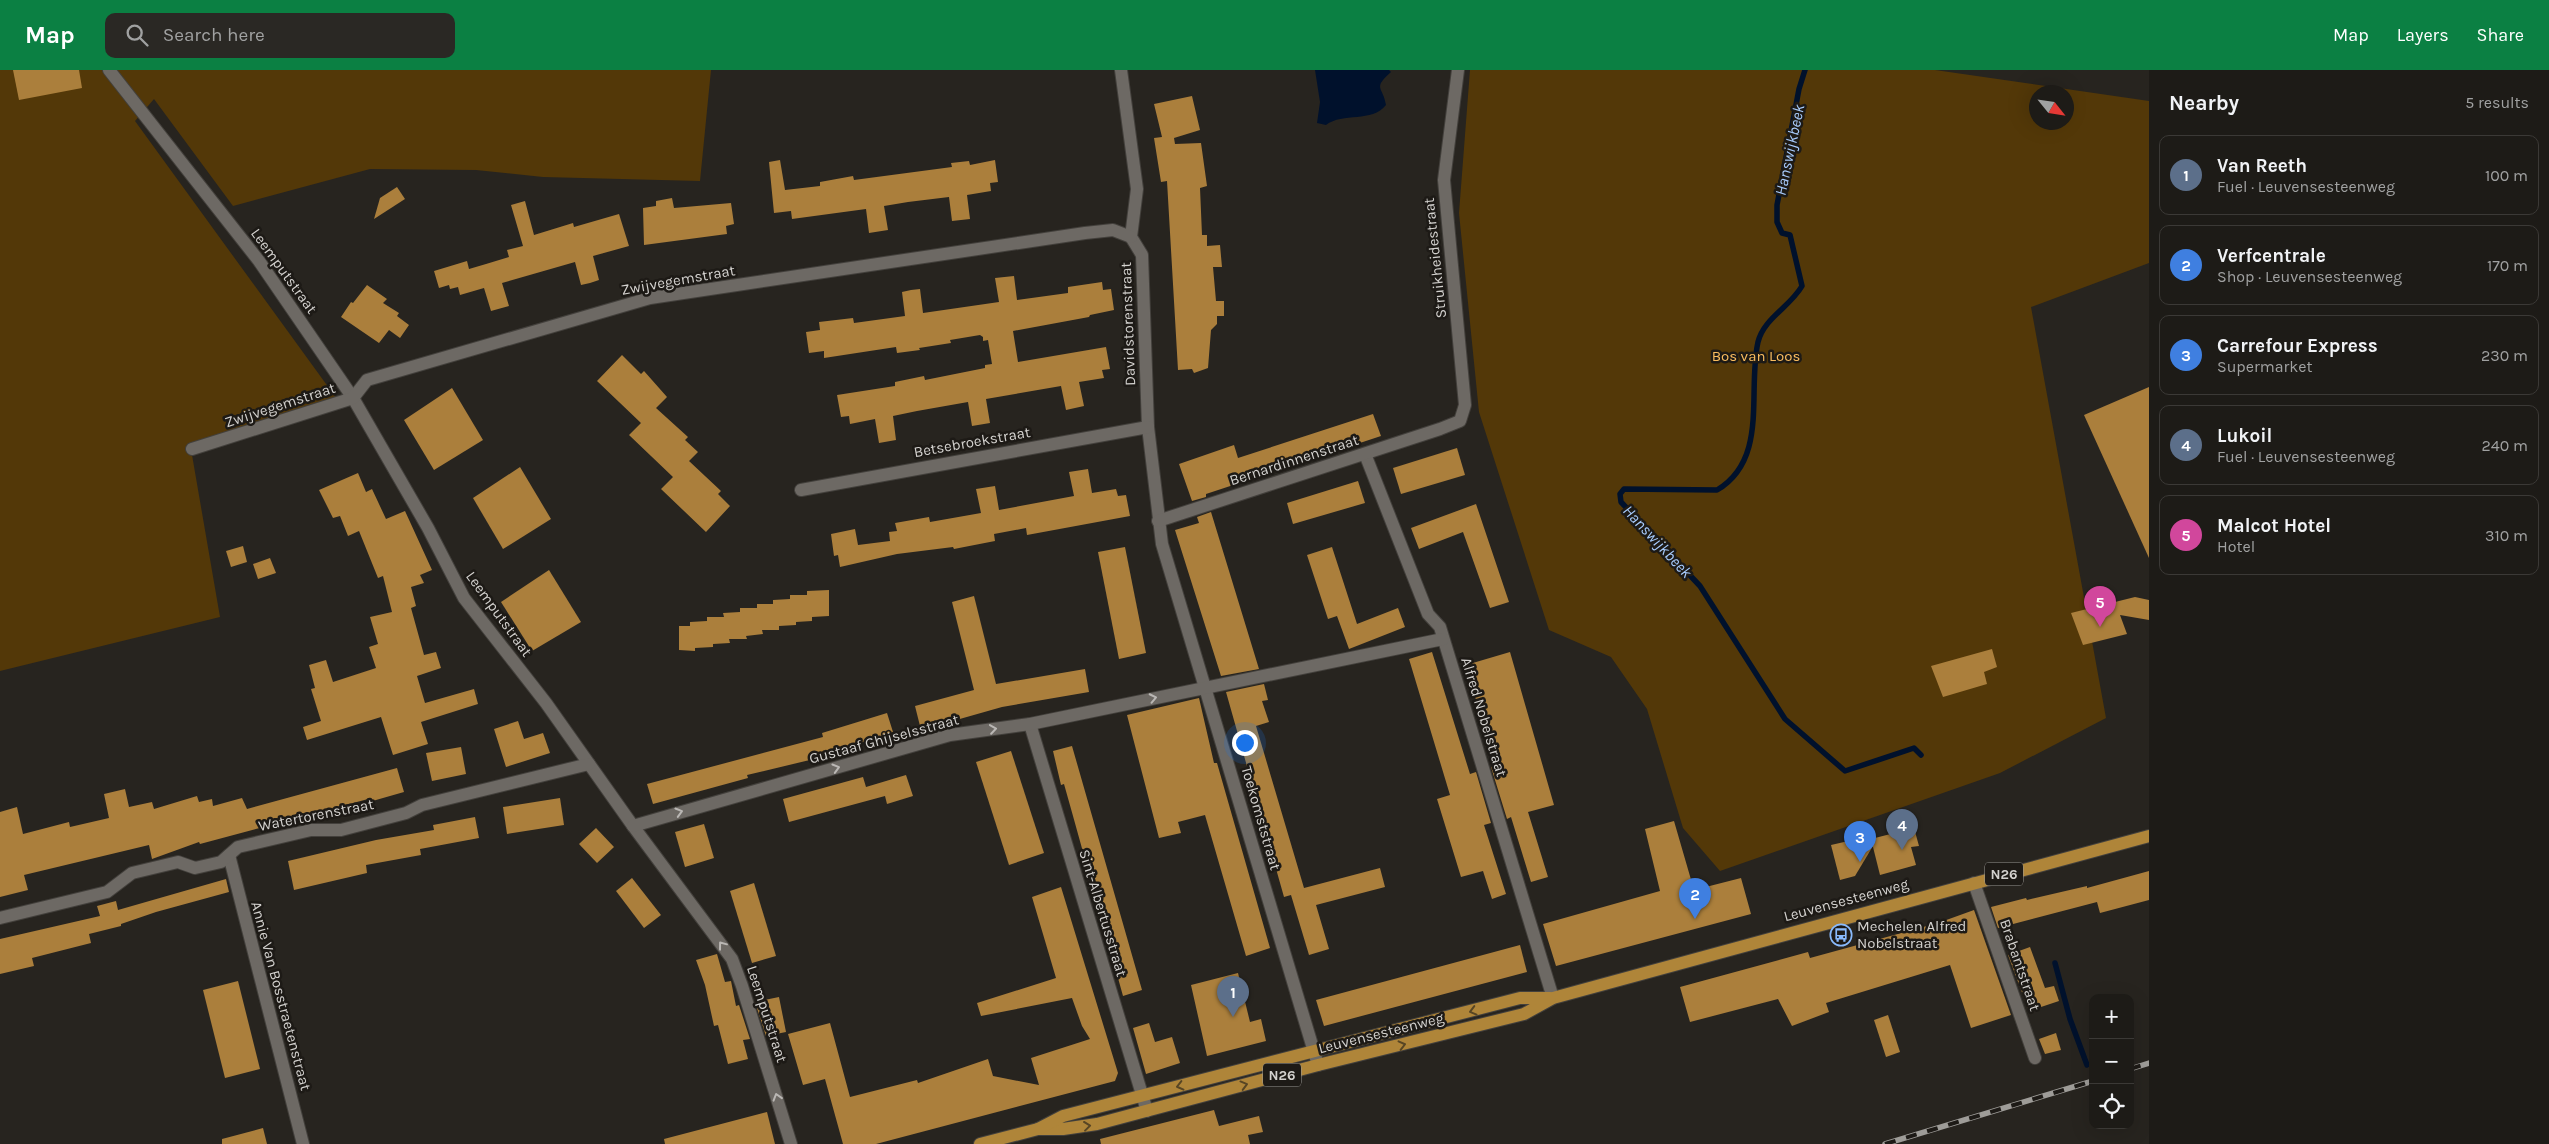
<!DOCTYPE html>
<meta charset="utf-8">
<style>
:root{--surface:#1d1b17;--page:#2a2824;--text:#f1f3f6;--muted:#a0a1a1;--line:#3b3936;--accent:#0b8043}
body{margin:0;font-family:Karla,sans-serif;background:var(--page);color:var(--text)}
.controls{position:absolute;right:15px;bottom:15px;display:grid;overflow:hidden;border-radius:10px;box-shadow:0 5px 20px #0002}
.controls button{width:45px;height:45px;display:grid;place-items:center;padding:0;border:0;border-bottom:1px solid var(--line);background:var(--surface);color:var(--text);font:25px sans-serif}
.compass{position:absolute;left:2029px;top:15px;width:45px;height:45px;border-radius:50%;background:var(--surface);box-shadow:0 5px 20px #0002;rotate:120deg}
.you{position:absolute;left:1244px;top:672px;width:18px;height:18px;margin:-12px;border:4px solid #fff;border-radius:50%;background:#1a73e8;box-shadow:0 0 0 8px #1a73e833}
.badge{display:grid;place-items:center;width:32px;height:32px;border-radius:50%;background:var(--accent);color:#fff;font-size:16px;font-weight:700}
.pin{position:absolute;translate:-50% -41px;filter:drop-shadow(0 1px 2px #0008)}
.pin::after{content:'';position:absolute;top:26px;width:18px;height:15px;background:inherit;clip-path:polygon(0 0,100% 0,50% 100%)}
.list{margin:0;padding:0;list-style:none}
h2{display:flex;justify-content:space-between;align-items:center;height:65px;margin:0;padding:0 20px;font-size:21px}
h2 small{font-size:16px;font-weight:400;color:var(--muted)}
.list li{display:grid;grid-template-columns:32px 1fr auto;gap:15px;align-items:center;box-sizing:border-box;height:80px;margin:0 10px 10px;padding:0 10px;border:1px solid var(--line);border-radius:10px}
.list b{display:block;font-size:19px;white-space:nowrap}
.list p{margin:0;font-size:16px;white-space:nowrap;color:var(--muted)}
.list em{font-size:16px;font-style:normal;color:var(--muted)}
.icon{flex:none;width:28px;height:28px;fill:none;stroke:currentColor;stroke-width:2;stroke-linecap:round;stroke-linejoin:round}
.map{position:relative;flex:none;width:2149px;height:1074px;overflow:hidden}
header{display:flex;align-items:center;gap:30px;box-sizing:border-box;height:70px;padding:0 25px;background:var(--accent);color:#fff}
header strong{font-size:24px}
nav{display:flex;gap:28px;margin-inline-start:auto;font-size:18px}
.search{width:350px;height:45px;background:var(--page);display:flex;align-items:center;gap:12px;box-sizing:border-box;padding:0 18px;border-radius:10px;color:var(--muted);font-size:19px}
main{display:flex}
aside{flex:1;background:var(--surface)}
.map>svg:first-child{display:block}
</style>
<header>
<strong>Map</strong>
<div class="search"><svg class="icon" aria-label="search" viewBox="0 0 24 24"><circle cx="10" cy="10" r="6"/><path d="M15 15l6 6"/></svg>Search here</div>
<nav><a>Map</a><a>Layers</a><a>Share</a></nav>
</header>
<main>
<div class="map">
<svg width="2149" height="1074" viewBox="0 0 2149 1074">
<rect width="100%" height="100%" fill="#27241f"/>
<!-- green -->
<g fill="#533808" fill-rule="evenodd">
<polygon points="0,0 711,0 700,111 543,107 476,100 370,99 233,136 154,29 135,51 342,336 191,379 220,547 0,601"/>
<path d="M1470,0H1935L2149,31V193L2031,237L2106,648L2000,703L1720,801L1683,758L1647,639L1611,587L1549,560L1479,342L1459,143ZM2036,22H2066V52H2036Z"/>
</g>
<!-- water -->
<path fill="#00112c" d="M1315,0H1389L1391,2C1372,19 1383,16 1386,35C1372,53 1343,42 1326,55L1317,53L1320,32Z"/>
<g fill="none" stroke-linecap="round" stroke-linejoin="round">
<!-- stream -->
<g stroke="#00112c" stroke-width="5.5">
<path d="M1805,0L1799,19L1777,135V152L1782,163L1790,165L1802,216C1790,237 1764,248 1758,272C1747,321 1769,389 1717,420L1624,419L1620,424L1621,432L1700,516L1785,649L1845,701L1914,678L1921,685"/>
<polyline points="2055,893 2070,949 2087,995"/>
</g>
</g>
<!-- building -->
<g fill="#ab7f3c">
<polygon points="13,0 79,0 82,18 19,30"/>
<polygon points="1192,26 1200,60 1174,68 1175,74 1201,73 1207,116 1200,118 1202,165 1207,165 1207,176 1220,175 1222,197 1213,197 1216,231 1224,231 1224,246 1217,246 1217,254 1211,260 1208,298 1194,303 1192,299 1178,300 1167,111 1161,112 1154,68 1162,67 1154,34"/>
<polygon points="780,90 785,120 820,116 820,112 853,106 854,110 869,108 952,97 951,93 969,91 970,95 995,90 998,112 990,113 991,121 967,125 970,149 952,151 949,127 908,132 884,136 888,160 869,163 866,139 792,149 791,141 774,143 769,92"/>
<polygon points="397,117 405,129 374,149 380,128"/>
<polygon points="672,128 674,138 731,133 734,154 726,156 727,164 644,175 643,138 656,136 656,131"/>
<polygon points="525,131 534,165 573,153 574,157 619,144 629,176 593,186 599,210 590,213 581,215 575,192 502,213 509,236 491,241 484,218 460,225 458,217 450,219 449,215 439,218 434,201 467,191 469,199 486,194 509,187 507,180 523,176 511,135"/>
<polygon points="1014,206 1017,230 1068,223 1068,217 1102,212 1103,220 1111,219 1114,240 1090,245 1089,247 1013,261 1018,292 1106,277 1110,299 1102,300 1104,308 1079,312 1084,336 1066,340 1061,316 986,329 990,353 972,356 968,332 917,341 893,346 896,370 879,373 875,349 850,354 849,346 841,347 837,325 895,316 895,312 924,306 925,310 985,298 985,295 992,294 988,270 983,271 983,267 980,265 950,270 951,273 919,278 920,280 897,283 896,277 824,288 824,281 809,283 806,262 820,260 819,252 853,248 854,253 905,246 902,222 911,220 920,219 923,243 999,232 995,208"/>
<polygon points="367,215 387,229 383,233 399,243 397,246 409,255 400,268 389,260 379,273 341,247 351,232 353,233"/>
<polygon points="622,285 641,304 644,301 667,327 656,338 688,367 685,370 698,382 689,391 721,421 718,424 730,436 706,462 661,419 673,407 629,365 641,353 597,311"/>
<polygon points="2149,317 2149,488 2084,345"/>
<polygon points="452,318 483,370 434,400 404,350"/>
<polygon points="1373,344 1381,366 1206,424 1206,427 1192,431 1179,394 1234,375 1238,388"/>
<polygon points="1457,378 1465,405 1401,424 1393,398"/>
<polygon points="520,397 551,449 503,479 473,428"/>
<polygon points="1088,399 1092,423 1116,419 1118,426 1126,425 1130,446 1027,465 1026,458 994,464 995,471 954,479 953,477 897,484 840,497 838,485 834,486 831,464 855,459 858,475 890,471 889,462 897,461 895,453 929,447 930,452 981,443 976,419 995,416 999,440 1074,426 1069,402"/>
<polygon points="358,403 366,422 372,419 386,449 405,441 432,500 420,505 424,513 411,517 416,536 411,538 424,585 436,582 441,598 417,606 425,633 474,619 478,634 421,652 428,674 393,685 381,647 307,670 303,657 321,651 311,619 315,618 309,595 326,590 333,612 376,598 369,577 378,574 370,547 392,542 383,506 378,508 359,461 348,466 340,446 333,448 319,420"/>
<polygon points="1358,411 1365,433 1293,454 1287,433"/>
<polygon points="1476,434 1509,532 1490,538 1463,462 1419,479 1411,458"/>
<polygon points="1211,442 1259,599 1221,606 1175,460 1199,453 1197,447"/>
<polygon points="243,476 247,492 231,497 226,481"/>
<polygon points="1125,477 1146,583 1119,589 1098,482"/>
<polygon points="1332,477 1357,554 1398,538 1405,557 1349,579 1337,546 1328,549 1307,485"/>
<polygon points="270,488 276,503 258,509 253,494"/>
<polygon points="549,500 581,552 532,581 501,532"/>
<polygon points="829,520 829,546 812,547 812,551 796,552 796,555 779,556 779,560 762,560 763,564 746,566 747,569 729,569 730,573 713,574 713,577 695,578 695,581 679,580 679,556 690,556 690,552 707,551 707,547 724,547 723,543 740,542 740,538 757,538 757,534 773,534 773,530 790,529 790,525 807,525 807,521"/>
<polygon points="974,526 996,614 1085,599 1089,622 1002,637 921,660 915,636 974,620 952,532"/>
<polygon points="2135,527 2149,530 2149,550 2120,545 2127,564 2083,575 2071,543"/>
<polygon points="1992,579 1997,597 1984,602 1987,614 1943,627 1931,596"/>
<polygon points="1432,582 1470,704 1476,702 1491,753 1484,755 1506,824 1492,829 1483,801 1461,807 1437,729 1450,725 1409,589"/>
<polygon points="1510,582 1554,735 1528,742 1548,807 1531,812 1511,747 1507,749 1491,697 1495,696 1466,595"/>
<polygon points="1264,614 1268,630 1262,631 1269,652 1256,656 1304,818 1380,798 1385,817 1316,835 1329,879 1309,885 1291,825 1284,827 1226,622"/>
<polygon points="1199,628 1214,693 1217,693 1270,878 1246,886 1205,745 1178,752 1181,763 1159,768 1127,645"/>
<polygon points="887,643 893,662 814,689 747,705 748,708 653,734 647,714 823,667 822,663"/>
<polygon points="518,651 524,669 543,663 550,683 506,697 494,659"/>
<polygon points="1072,676 1142,920 1123,926 1073,746 1064,714 1061,715 1053,681"/>
<polygon points="461,677 466,704 432,711 426,683"/>
<polygon points="1011,681 1044,783 1009,795 976,692"/>
<polygon points="397,698 404,722 369,732 368,729 200,774 199,772 152,789 149,775 24,805 28,820 0,827 0,742 17,737 23,764 69,752 70,757 109,748 104,724 125,719 129,737 152,732 154,739 197,726 199,732 212,729 213,736 242,728 247,739"/>
<polygon points="906,705 913,726 887,734 885,726 789,752 783,729 863,707 866,717"/>
<polygon points="560,728 564,755 507,764 503,737"/>
<polygon points="475,747 479,768 420,779 421,785 366,795 367,803 294,820 288,791 376,770 434,760 433,755"/>
<polygon points="1674,751 1694,820 1741,808 1751,844 1556,896 1543,854 1660,821 1645,759"/>
<polygon points="704,754 714,788 685,797 675,762"/>
<polygon points="596,758 614,777 597,793 579,774"/>
<polygon points="1914,758 1919,776 1911,777 1916,795 1880,805 1871,769"/>
<polygon points="1870,766 1873,776 1855,806 1840,810 1831,775"/>
<polygon points="2149,801 2149,830 2100,843 2097,832 1998,858 1991,837 2026,828 2027,830 2087,816 2087,818"/>
<polygon points="632,808 661,845 644,858 616,821"/>
<polygon points="226,809 229,822 156,842 121,854 121,856 89,864 91,873 32,888 34,896 0,904 0,869 100,846 97,836 116,831 118,840"/>
<polygon points="754,813 776,886 752,893 730,821"/>
<polygon points="1061,817 1118,1003 1115,1011 876,1074 843,1074 825,1009 803,1015 788,964 830,953 850,1027 917,1010 918,1013 988,989 993,1006 1039,1015 1031,988 1090,969 1082,956 1072,928 981,946 977,933 1056,908 1032,827"/>
<polygon points="1974,840 2011,945 1971,958 1950,895 1826,933 1829,942 1792,956 1778,929 1690,952 1680,917 1808,882 1810,888 1938,853"/>
<polygon points="1520,875 1527,902 1324,956 1316,930"/>
<polygon points="2030,877 2045,918 2054,916 2059,931 2029,941 2008,885"/>
<polygon points="717,884 725,912 731,911 736,936 739,935 750,969 743,970 748,989 728,994 718,955 714,956 705,915 696,890"/>
<polygon points="1238,903 1250,952 1261,949 1266,971 1207,986 1191,915"/>
<polygon points="238,911 260,999 225,1008 203,920"/>
<polygon points="779,927 786,962 766,966 755,932"/>
<polygon points="1888,945 1900,982 1886,987 1874,950"/>
<polygon points="1149,953 1155,972 1172,967 1180,993 1146,1004 1133,958"/>
<polygon points="2056,963 2061,980 2045,984 2039,969"/>
<polygon points="1214,1040 1219,1056 1259,1046 1263,1062 1248,1065 1250,1074 1101,1074 1100,1069"/>
<polygon points="767,1042 775,1074 665,1074 664,1069"/>
<polygon points="263,1058 267,1074 222,1074 222,1069"/>
</g>
<g fill="none" stroke-linecap="round" stroke-linejoin="round">
<!-- minor casing -->
<g stroke="#43403c" stroke-width="14">
<g id="minor">
<polyline points="109,0 259,191 353,328 428,458 464,528 546,633 633,756 732,889 742,916 791,1074"/>
<polyline points="1121,0 1137,119 1131,167 1142,185 1148,357 1162,474 1318,995"/>
<polyline points="192,379 353,328 367,310 650,228 1085,163 1113,160 1131,167"/>
<polyline points="1365,384 1428,544 1440,557 1553,928"/>
<polyline points="801,420 1148,357"/>
<polyline points="1158,451 1440,359 1460,351 1465,335 1444,110 1458,0"/>
<polyline points="1030,654 1147,1041"/>
<polyline points="633,756 950,665 1030,654 1443,569"/>
<polyline points="229,785 303,1074"/>
<polyline points="1974,813 2035,988"/>
<polyline points="0,848 107,822 132,803 178,792 195,798 221,792 238,777 311,760 341,760 406,743 422,735 589,694"/>
</g>
</g>
<!-- primary casing -->
<g stroke="#43403c" stroke-width="14">
<g id="primary">
<polyline points="1038,1059 1063,1059 1097,1054 1318,995 1524,944 1553,928 2149,766"/>
<polyline points="980,1074 1038,1059 1063,1046 1520,928 1550,928"/>
</g>
</g>
<!-- minor -->
<use href="#minor" stroke="#6d6964" stroke-width="12"/>
<!-- primary -->
<use href="#primary" stroke="#af8539" stroke-width="12"/>
<!-- rail casing -->
<g stroke="#9e9c98" stroke-width="5.5">
<g id="rail">
<polyline points="2130,999 2149,993"/>
<polyline points="1885,1074 2093,1011"/>
</g>
</g>
<!-- rail -->
<use href="#rail" stroke="#1d1a16" stroke-width="4" stroke-dasharray="11" stroke-linecap="butt"/>
</g>
<!-- one-way arrows -->
<defs><path id="oneway-chevron" d="M-2-3.5L2.5 0L-2 3.5" fill="none" stroke-width="1.6" stroke-linecap="round" stroke-linejoin="round" transform="scale(1.25)"/></defs>
<g stroke="#bab7b4">
<use href="#oneway-chevron" transform="translate(1153 628) rotate(-12)"/>
<use href="#oneway-chevron" transform="translate(993 659) rotate(-8)"/>
<use href="#oneway-chevron" transform="translate(836 698) rotate(-16)"/>
<use href="#oneway-chevron" transform="translate(679 742) rotate(-16)"/>
<use href="#oneway-chevron" transform="translate(722 875) rotate(-127)"/>
<use href="#oneway-chevron" transform="translate(777 1027) rotate(-107)"/>
</g>
<g stroke="#574524">
<use href="#oneway-chevron" transform="translate(1473 941) rotate(165)"/>
<use href="#oneway-chevron" transform="translate(1402 975) rotate(-14)"/>
<use href="#oneway-chevron" transform="translate(1244 1015) rotate(-15)"/>
<use href="#oneway-chevron" transform="translate(1180 1016) rotate(166)"/>
<use href="#oneway-chevron" transform="translate(1087 1056) rotate(-7)"/>
</g>
<!-- icons -->
<defs>
<g id="bus-ring" transform="scale(1.125)"><circle r="9.5" fill="#1d1a16" stroke="#89bafc" stroke-width="1.5"/><path d="M-5-6H5V4H4V6H2V4H-2V6H-4V4H-5ZM-3.5-4V0h7V-4ZM-3.5 1.2v1.5H-2V1.2ZM2 1.2v1.5H3.5V1.2Z" fill="#89bafc"/></g>
</defs>
<g fill-rule="evenodd">
<use href="#bus-ring" x="1841" y="865"/>
</g>
<g text-anchor="middle" stroke-width="5" stroke-linejoin="round" paint-order="stroke">
<!-- shield labels -->
<g fill="#1d1a16" stroke="#9c9a97" stroke-width="1">
<rect x="1985" y="792.5" width="38" height="23" rx="4"/>
<rect x="1263" y="993.5" width="38" height="23" rx="4"/>
</g>
<g font-size="14" font-weight="bold" fill="#d3d1ce">
<text x="2004" y="809">N26</text>
<text x="1282" y="1010">N26</text>
</g>
<!-- street labels -->
<g font-size="15" fill="#d3d1ce" stroke="#1d1a16">
<text transform="translate(1435 188) rotate(-96)" y="5">Struikheidestraat</text>
<text transform="translate(284 201) rotate(54)" y="5">Leemputstraat</text>
<text transform="translate(678 210) rotate(-10)" y="5">Zwijvegemstraat</text>
<text transform="translate(1128 254) rotate(-92)" y="5">Davidstorenstraat</text>
<text transform="translate(280 335) rotate(-18)" y="5">Zwijvegemstraat</text>
<text transform="translate(972 372) rotate(-10)" y="5">Betsebroekstraat</text>
<text transform="translate(1294 390) rotate(-18)" y="5">Bernardinnenstraat</text>
<text transform="translate(499 544) rotate(54)" y="5">Leemputstraat</text>
<text transform="translate(1484 647) rotate(73)" y="5">Alfred Nobelstraat</text>
<text transform="translate(884 669) rotate(-15)" y="5">Gustaaf Ghijselsstraat</text>
<text transform="translate(316 745) rotate(-11)" y="5">Watertorenstraat</text>
<text transform="translate(1261 748) rotate(74)" y="5">Toekomststraat</text>
<text transform="translate(1846 830) rotate(-15)" y="5">Leuvensesteenweg</text>
<text transform="translate(1103 843) rotate(73)" y="5">Sint-Albertusstraat</text>
<text transform="translate(2020 895) rotate(71)" y="5">Brabantstraat</text>
<text transform="translate(281 926) rotate(75)" y="5">Annie Van Bosstraetenstraat</text>
<text transform="translate(767 944) rotate(72)" y="5">Leemputstraat</text>
<text transform="translate(1381 963) rotate(-14)" y="5">Leuvensesteenweg</text>
</g>
<!-- park labels -->
<g font-size="15" fill="#f9bc5f" stroke="#1d1a16">
<text x="1756" y="291">Bos van Loos</text>
</g>
<!-- poi labels -->
<g font-size="15" fill="#d3d1ce" stroke="#1d1a16" text-anchor="start">
<text x="1857" y="861">Mechelen Alfred<tspan x="1857" dy="17">Nobelstraat</tspan></text>
</g>
<!-- water labels -->
<g font-size="16" font-style="italic" fill="#a8ccfd" stroke="#1d1a16">
<text transform="translate(1789 80) rotate(-78)" y="6">Hanswijkbeek</text>
<text transform="translate(1658 471) rotate(47)" y="6">Hanswijkbeek</text>
</g>
</g>
</svg>
<div class="controls">
<button>+</button>
<button>−</button>
<button><svg class="icon" aria-label="locate" viewBox="0 0 24 24"><circle cx="12" cy="12" r="6"/><path d="M12 2v4M12 18v4M2 12h4M18 12h4"/></svg></button>
</div>
<svg class="compass" viewBox="-18 -18 36 36"><path d="M0-13l5 13h-10z" fill="#e53935"/><path d="M0 13l5-13h-10z" fill="#a0a1a1"/></svg>
<div class="you"></div>
<div class="pin badge" style="left:1233px;top:947px;background:#5c6f8a">1</div>
<div class="pin badge" style="left:1695px;top:849px;background:#3f7fe0">2</div>
<div class="pin badge" style="left:1860px;top:792px;background:#3f7fe0">3</div>
<div class="pin badge" style="left:1902px;top:780px;background:#5c6f8a">4</div>
<div class="pin badge" style="left:2100px;top:557px;background:#d1479c">5</div>
</div>
<aside>
<h2>Nearby<small>5 results</small></h2>
<ul class="list">
<li><span class="badge" style="background:#5c6f8a">1</span><div><b>Van Reeth</b><p>Fuel · Leuvensesteenweg</p></div><em>100 m</em></li>
<li><span class="badge" style="background:#3f7fe0">2</span><div><b>Verfcentrale</b><p>Shop · Leuvensesteenweg</p></div><em>170 m</em></li>
<li><span class="badge" style="background:#3f7fe0">3</span><div><b>Carrefour Express</b><p>Supermarket</p></div><em>230 m</em></li>
<li><span class="badge" style="background:#5c6f8a">4</span><div><b>Lukoil</b><p>Fuel · Leuvensesteenweg</p></div><em>240 m</em></li>
<li><span class="badge" style="background:#d1479c">5</span><div><b>Malcot Hotel</b><p>Hotel</p></div><em>310 m</em></li>
</ul>
</aside>
</main>
